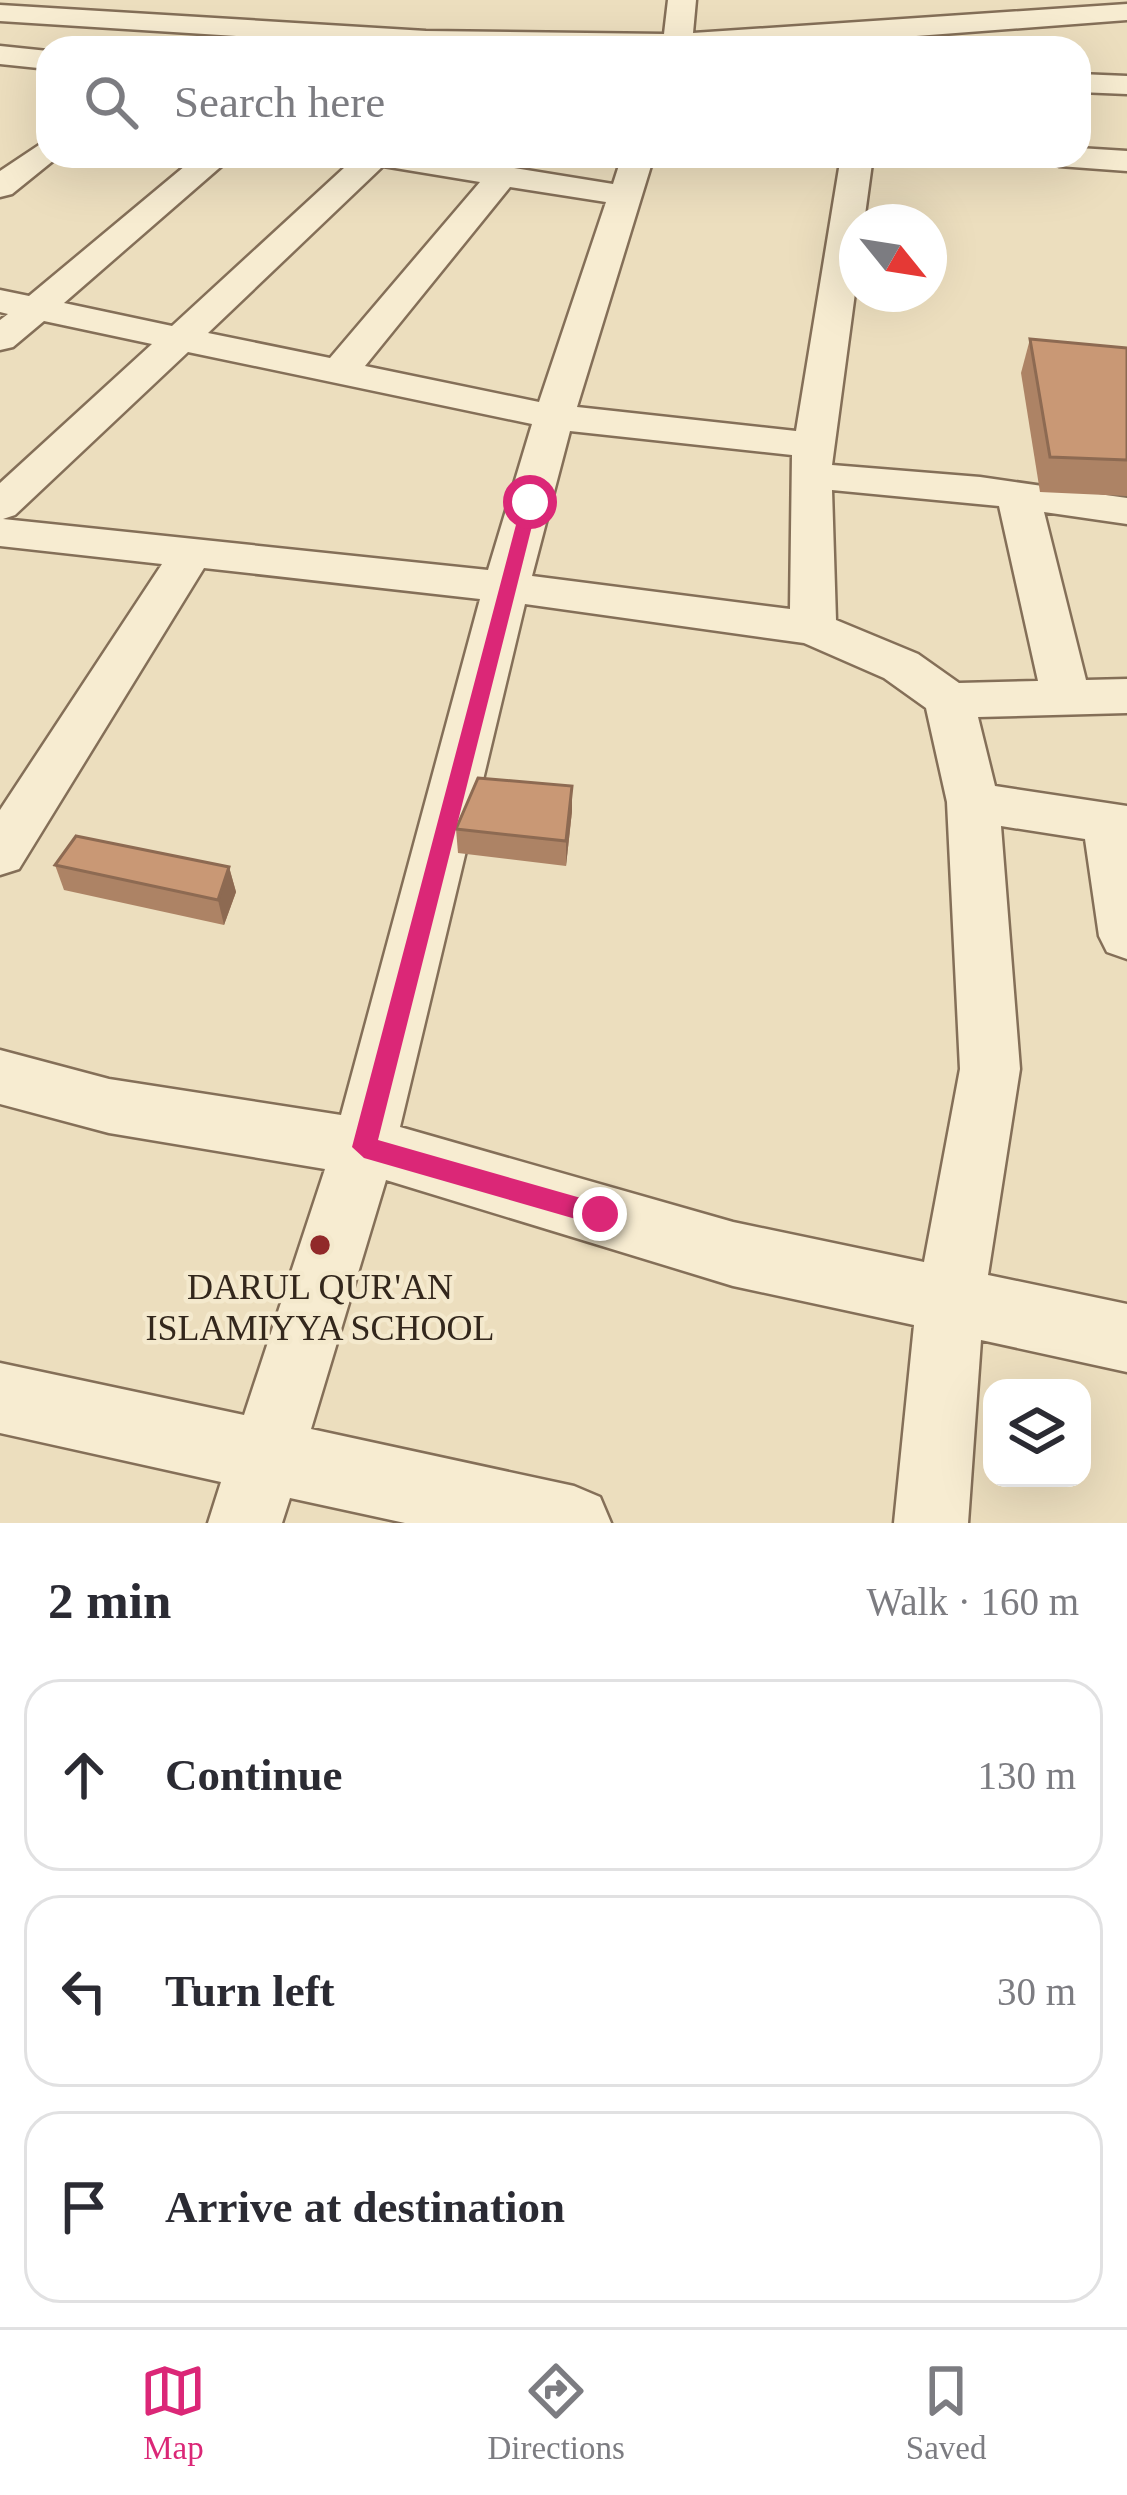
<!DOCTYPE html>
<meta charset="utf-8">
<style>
:root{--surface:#fff;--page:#f7f7f7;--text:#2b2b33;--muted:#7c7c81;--line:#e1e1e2;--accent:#db2777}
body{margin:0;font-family:Georgia,serif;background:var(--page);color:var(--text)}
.controls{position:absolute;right:36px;bottom:36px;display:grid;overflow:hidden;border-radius:24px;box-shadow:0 12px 48px #0002}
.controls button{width:108px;height:108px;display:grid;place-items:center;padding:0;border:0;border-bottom:3px solid var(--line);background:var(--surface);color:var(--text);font:60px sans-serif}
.compass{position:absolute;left:839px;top:204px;width:108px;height:108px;border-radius:50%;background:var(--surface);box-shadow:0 12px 48px #0002;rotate:120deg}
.stop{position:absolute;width:36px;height:36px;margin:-27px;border:9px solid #db2777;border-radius:50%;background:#fff}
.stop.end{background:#db2777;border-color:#fff;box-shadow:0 3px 12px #0008}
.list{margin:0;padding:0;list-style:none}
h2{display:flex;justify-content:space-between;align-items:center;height:156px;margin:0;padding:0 48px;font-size:51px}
h2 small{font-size:39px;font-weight:400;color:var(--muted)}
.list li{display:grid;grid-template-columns:78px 1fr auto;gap:36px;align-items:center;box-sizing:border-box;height:192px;margin:0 24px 24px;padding:0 24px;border:3px solid var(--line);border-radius:36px}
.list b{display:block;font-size:45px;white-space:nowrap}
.list em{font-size:39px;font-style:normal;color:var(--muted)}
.icon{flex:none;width:66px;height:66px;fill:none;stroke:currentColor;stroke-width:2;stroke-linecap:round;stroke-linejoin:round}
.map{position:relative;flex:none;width:1127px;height:1523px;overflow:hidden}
.search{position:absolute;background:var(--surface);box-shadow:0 12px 48px #0002;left:36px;right:36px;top:36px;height:132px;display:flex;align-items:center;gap:30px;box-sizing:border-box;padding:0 42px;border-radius:36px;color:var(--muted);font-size:45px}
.sheet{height:804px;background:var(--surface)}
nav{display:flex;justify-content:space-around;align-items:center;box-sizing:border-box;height:168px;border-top:3px solid var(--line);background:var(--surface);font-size:33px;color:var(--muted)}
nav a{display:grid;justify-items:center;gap:6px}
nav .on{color:var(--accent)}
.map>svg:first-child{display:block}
</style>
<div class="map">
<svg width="1127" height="1523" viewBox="0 0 1127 1523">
<rect width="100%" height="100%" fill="#ecdebe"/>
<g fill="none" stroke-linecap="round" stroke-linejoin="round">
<!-- minor casing -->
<g stroke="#846f58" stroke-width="5">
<g id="minor">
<polygon points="668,0 696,0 693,33 1127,4 1127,20 759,48 426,48 0,21 0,5 426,31 664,34"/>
<polygon points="0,46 48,51 48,69 0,64"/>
<polygon points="1079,74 1127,76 1127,94 1079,92"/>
<polygon points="48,139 48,156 59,156 12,194 0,197 0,171"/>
<polygon points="1079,148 1127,151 1127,171 1059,166 1043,156 1079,156"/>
<path d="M197,156H233L64,303L172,326L357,156H439L613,184L622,156H654L577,407L796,431L841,156H873L864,222H857V278L832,465L980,477L1127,498V524L1044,512L1086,680L1127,679V713L978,717L995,786L1127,806V959L1107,952L1099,936L1085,839L1001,826L1020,1069L988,1275L1127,1304V1372L981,1340L968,1523H894L914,1325L733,1286L386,1180L311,1429L574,1486L600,1497L611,1523H405L290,1498L282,1523H208L221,1482L0,1433V1363L244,1415L325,1169L109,1133L0,1104V1050L109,1079L341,1115L480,599L204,568L19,869L0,875V810L162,564L0,546V483L152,344L44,321L13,347L0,350V320L8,314L0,312V290L29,296ZM383,166L480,182L330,358L208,333ZM510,187L606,202L539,402L365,366ZM188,352L532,424L488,570L3,519L15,515ZM570,431L792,455L790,609L532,576ZM832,490L999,506L1038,681L959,683L918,654L836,620ZM525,604L804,643L884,678L926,708L947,802L960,1069L924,1262L733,1222L400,1127Z"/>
</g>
</g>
<!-- minor -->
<use href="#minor" fill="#f7ecd1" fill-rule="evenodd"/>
</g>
<!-- wall -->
<g fill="#ad8365">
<polygon points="1030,339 1127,348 1127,496 1040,492 1021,373"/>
<polygon points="572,811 566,866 458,853 456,829"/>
<polygon points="55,865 229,867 236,892 224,925 64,890"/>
</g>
<!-- shaded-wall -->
<g fill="#8d6a52">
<polygon points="572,786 572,811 566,866 566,841"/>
<polygon points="229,867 236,892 224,925 218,900"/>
</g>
<!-- building -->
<g fill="#c99875" stroke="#8d6a52" stroke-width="3">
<polygon points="1030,339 1127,348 1127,460 1050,457"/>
<polygon points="478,778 572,786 566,841 456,829"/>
<polygon points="76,836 229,867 218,900 55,865"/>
</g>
<!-- route -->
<polygon fill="#db2777" points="530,497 538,502 378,1140 609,1206 609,1222 600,1226 364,1158 352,1147 522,502"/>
<!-- markers -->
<circle fill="#91292a" stroke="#f4e9cd" stroke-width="4.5" cx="320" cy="1245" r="12"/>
<g text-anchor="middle" stroke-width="9" stroke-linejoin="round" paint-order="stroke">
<!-- near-poi labels -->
<g font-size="36" fill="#33271c" stroke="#f4e9cd">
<text x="320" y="1299">DARUL QUR'AN<tspan x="320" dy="41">ISLAMIYYA SCHOOL</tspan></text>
</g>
</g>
</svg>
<div class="controls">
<button><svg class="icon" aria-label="layers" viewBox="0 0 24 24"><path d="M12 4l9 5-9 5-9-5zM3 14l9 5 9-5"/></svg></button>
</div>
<svg class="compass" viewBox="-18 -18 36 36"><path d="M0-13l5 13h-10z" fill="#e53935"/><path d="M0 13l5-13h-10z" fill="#7c7c81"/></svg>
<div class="stop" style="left:530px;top:502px"></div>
<div class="stop end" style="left:600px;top:1214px"></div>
<div class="search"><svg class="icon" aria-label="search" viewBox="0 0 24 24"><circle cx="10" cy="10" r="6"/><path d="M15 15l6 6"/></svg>Search here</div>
</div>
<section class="sheet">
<h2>2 min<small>Walk · 160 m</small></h2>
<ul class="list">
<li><svg class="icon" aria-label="ahead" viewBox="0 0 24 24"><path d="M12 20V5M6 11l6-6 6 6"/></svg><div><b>Continue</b></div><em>130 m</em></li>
<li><svg class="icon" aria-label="left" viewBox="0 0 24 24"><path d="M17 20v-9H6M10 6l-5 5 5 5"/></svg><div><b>Turn left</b></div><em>30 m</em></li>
<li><svg class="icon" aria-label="arrive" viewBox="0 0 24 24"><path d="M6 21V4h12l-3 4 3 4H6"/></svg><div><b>Arrive at destination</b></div></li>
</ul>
</section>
<nav>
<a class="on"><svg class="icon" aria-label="map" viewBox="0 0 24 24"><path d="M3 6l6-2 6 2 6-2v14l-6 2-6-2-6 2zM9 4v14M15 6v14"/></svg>Map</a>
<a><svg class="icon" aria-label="directions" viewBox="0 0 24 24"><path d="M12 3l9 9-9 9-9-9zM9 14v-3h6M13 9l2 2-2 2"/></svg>Directions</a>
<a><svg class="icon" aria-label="saved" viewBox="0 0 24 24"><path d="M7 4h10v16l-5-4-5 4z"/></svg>Saved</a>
</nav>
